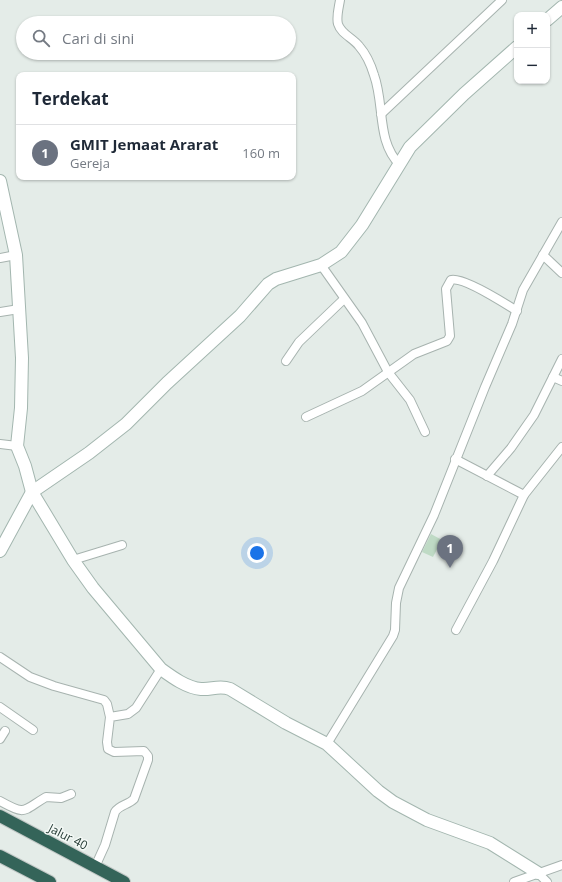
<!DOCTYPE html>
<html lang="id">
<meta charset="utf-8">
<style>
:root{--surface:#fff;--page:#f2f2f3;--text:#1f2937;--muted:#747a83;--line:#e0e1e3;--accent:#7c3aed}
body{margin:0;font-family:"Open Sans",sans-serif;background:var(--page);color:var(--text)}
.controls{position:absolute;right:12px;top:12px;display:grid;overflow:hidden;border-radius:8px;box-shadow:0 1px 3px #0004}
.controls button{width:36px;height:36px;display:grid;place-items:center;padding:0;border:0;border-bottom:1px solid var(--line);background:var(--surface);color:var(--text);font:20px sans-serif}
.you{position:absolute;left:257px;top:553px;width:14px;height:14px;margin:-10px;border:3px solid #fff;border-radius:50%;background:#1a73e8;box-shadow:0 0 0 6px #1a73e833}
.badge{display:grid;place-items:center;width:26px;height:26px;border-radius:50%;background:var(--accent);color:#fff;font-size:13px;font-weight:700}
.pin{position:absolute;translate:-50% -33px;filter:drop-shadow(0 1px 2px #0008)}
.pin::after{content:'';position:absolute;top:21px;width:14px;height:12px;background:inherit;clip-path:polygon(0 0,100% 0,50% 100%)}
.list{margin:0;padding:0;list-style:none}
h2{display:flex;justify-content:space-between;align-items:center;height:52px;margin:0;padding:0 16px;font-size:17px}
h2 small{font-size:13px;font-weight:400;color:var(--muted)}
.list li{display:grid;grid-template-columns:26px 1fr auto;gap:12px;align-items:center;box-sizing:border-box;height:56px;padding:0 16px;border-top:1px solid var(--line)}
.list b{display:block;font-size:15px;white-space:nowrap}
.list p{margin:0;font-size:13px;white-space:nowrap;color:var(--muted)}
.list em{font-size:13px;font-style:normal;color:var(--muted)}
.icon{flex:none;width:22px;height:22px;fill:none;stroke:currentColor;stroke-width:2;stroke-linecap:round;stroke-linejoin:round}
.map{position:relative;flex:none;width:562px;height:882px;overflow:hidden}
.search{position:absolute;background:var(--surface);box-shadow:0 1px 3px #0004;left:16px;top:16px;width:280px;height:44px;display:flex;align-items:center;gap:10px;box-sizing:border-box;padding:0 14px;border-radius:22px;color:var(--muted);font-size:15px}
.panel{position:absolute;background:var(--surface);box-shadow:0 1px 3px #0004;left:16px;top:72px;width:280px;height:108px;border-radius:8px}
.map>svg:first-child{display:block}
</style>
<div class="map">
<svg width="562" height="882" viewBox="0 0 562 882">
<rect width="100%" height="100%" fill="#e4ece8"/>
<!-- green -->
<polygon fill="#bfdac5" points="431,534 442,540 433,557 422,552"/>
<g fill="none" stroke-linecap="round" stroke-linejoin="round">
<!-- street casing -->
<g stroke="#a7b3af" stroke-width="10">
<g id="street">
<path d="M340,0C339,7 336,17 338,24C341,34 353,38 359,46C366,54 371,65 374,75C385,105 376,141 400,165"/>
<polyline points="381,114 502,0"/>
<polyline points="543,255 562,273"/>
<polyline points="0,258 16,255"/>
<polyline points="321,265 362,323 388,372 410,400 425,432"/>
<polyline points="0,312 19,309"/>
<polyline points="286,361 299,342 344,299"/>
<polyline points="553,377 562,381"/>
<path d="M306,417L362,391L414,354L447,341L450,336L446,289L451,280C462,276 506,304 517,311"/>
<polyline points="0,444 17,446"/>
<polyline points="455,459 524,495 562,447"/>
<polyline points="487,476 511,448 534,415 562,359"/>
<polyline points="73,560 122,545"/>
<polyline points="456,630 493,561 524,495"/>
<polyline points="0,657 30,677 54,686 104,700 107,704 110,717"/>
<polyline points="0,707 33,730"/>
<polyline points="0,739 5,731"/>
<polyline points="327,744 393,636 395,630 396,603 399,588 434,515 485,387 512,324 523,290 562,222"/>
<path d="M0,801C27,816 22,811 46,797L61,798L71,794"/>
<path d="M95,867L105,845L115,812C119,805 128,805 134,799L148,760V756L144,751L114,752L108,749L107,742L110,717L128,714L136,708L161,669"/>
<polyline points="538,873 547,882"/>
<polyline points="514,882 562,865"/>
</g>
</g>
<!-- secondary casing -->
<g stroke="#a3b6af" stroke-width="14">
<g id="secondary">
<polyline points="547,20 562,7"/>
<path d="M0,181L16,255L22,358L21,408L17,446L25,466L32,492L73,560L93,588L161,669C172,677 187,688 201,689C211,690 219,685 230,689L286,723L327,744L378,791L393,802L427,820L490,843L538,873"/>
<polyline points="0,551 32,492 89,453 126,424 167,383 240,316 268,284 276,279 321,265 341,252 362,225 410,147 464,94 517,47"/>
</g>
</g>
<!-- highway casing -->
<g stroke="#c2c8c6" stroke-width="14">
<g id="highway">
<polyline points="0,816 124,882"/>
<polyline points="0,856 50,882"/>
</g>
</g>
<!-- street -->
<use href="#street" stroke="#fff" stroke-width="8"/>
<!-- secondary -->
<use href="#secondary" stroke="#fff" stroke-width="12"/>
<!-- highway -->
<use href="#highway" stroke="#346459" stroke-width="12"/>
</g>
<g text-anchor="middle" stroke-width="3" stroke-linejoin="round" paint-order="stroke">
<!-- street labels -->
<g font-size="12" fill="#253b35" stroke="#f4f9f6">
<text transform="translate(68 837) rotate(27)" y="4">Jalur 40</text>
</g>
</g>
</svg>
<div class="controls">
<button>+</button>
<button>−</button>
</div>
<div class="you"></div>
<div class="pin badge" style="left:450px;top:568px;background:#6b7280">1</div>
<div class="search"><svg class="icon" aria-label="search" viewBox="0 0 24 24"><circle cx="10" cy="10" r="6"/><path d="M15 15l6 6"/></svg>Cari di sini</div>
<section class="panel">
<h2>Terdekat<small></small></h2>
<ul class="list">
<li><span class="badge" style="background:#6b7280">1</span><div><b>GMIT Jemaat Ararat</b><p>Gereja</p></div><em>160 m</em></li>
</ul>
</section>
</div>
